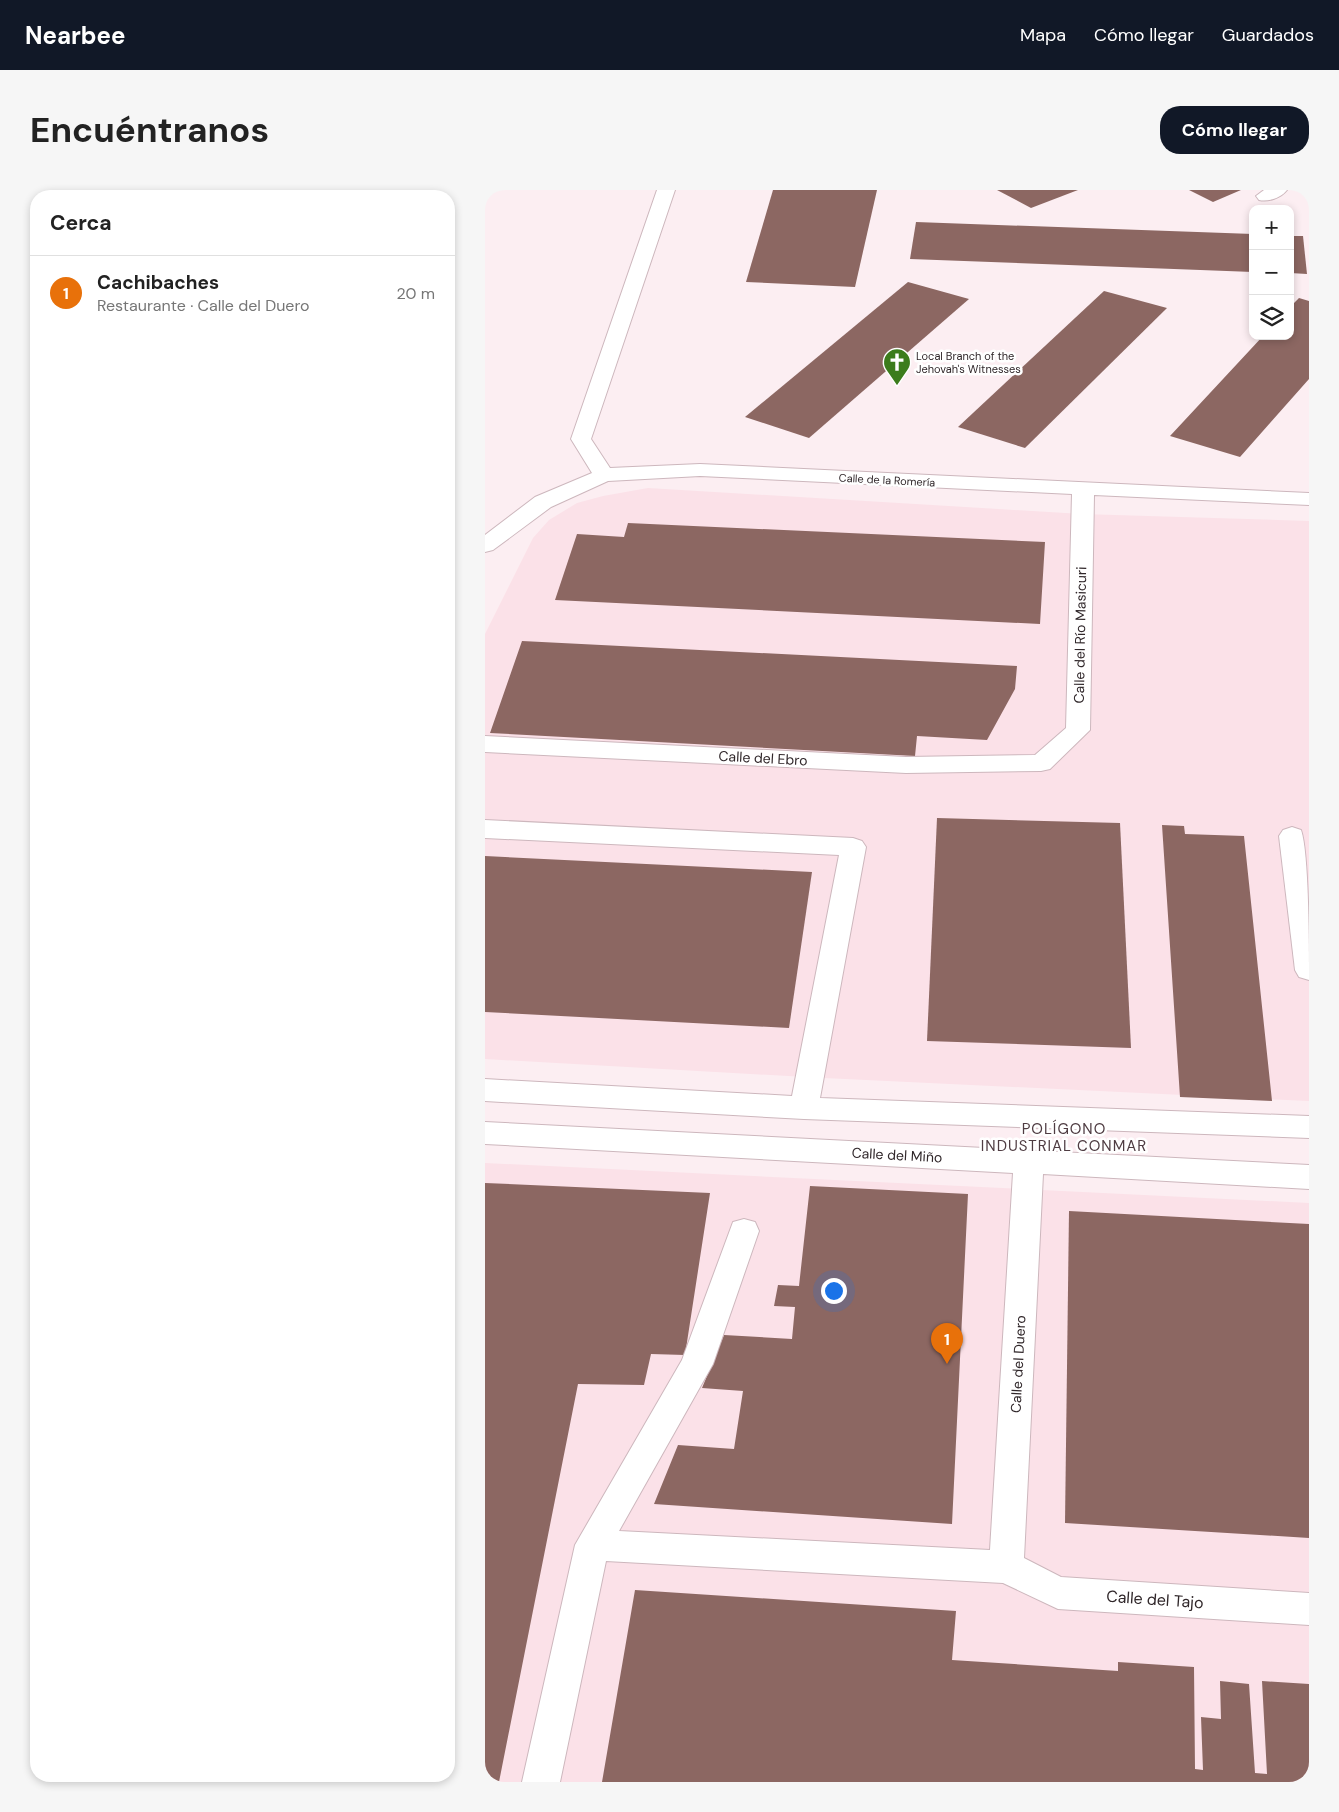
<!DOCTYPE html>
<html lang="es">
<meta charset="utf-8">
<style>
:root{--surface:#fff;--page:#f6f6f6;--text:#222;--muted:#767676;--line:#e0e0e0;--accent:#111827}
body{margin:0;font-family:"DM Sans",sans-serif;background:var(--page);color:var(--text)}
.controls{position:absolute;right:15px;top:15px;display:grid;overflow:hidden;border-radius:10px;box-shadow:0 2px 8px #0003}
.controls button{width:45px;height:45px;display:grid;place-items:center;padding:0;border:0;border-bottom:1px solid var(--line);background:var(--surface);color:var(--text);font:25px sans-serif}
.you{position:absolute;left:348px;top:1100px;width:18px;height:18px;margin:-12px;border:4px solid #fff;border-radius:50%;background:#1a73e8;box-shadow:0 0 0 8px #1a73e833}
.badge{display:grid;place-items:center;width:32px;height:32px;border-radius:50%;background:var(--accent);color:#fff;font-size:16px;font-weight:700}
.pin{position:absolute;translate:-50% -41px;filter:drop-shadow(0 1px 2px #0008)}
.pin::after{content:'';position:absolute;top:26px;width:18px;height:15px;background:inherit;clip-path:polygon(0 0,100% 0,50% 100%)}
.list{margin:0;padding:0;list-style:none}
h2{display:flex;justify-content:space-between;align-items:center;height:65px;margin:0;padding:0 20px;font-size:21px}
h2 small{font-size:16px;font-weight:400;color:var(--muted)}
.list li{display:grid;grid-template-columns:32px 1fr auto;gap:15px;align-items:center;box-sizing:border-box;height:75px;padding:0 20px;border-top:1px solid var(--line)}
.list b{display:block;font-size:19px;white-space:nowrap}
.list p{margin:0;font-size:16px;white-space:nowrap;color:var(--muted)}
.list em{font-size:16px;font-style:normal;color:var(--muted)}
.icon{flex:none;width:28px;height:28px;fill:none;stroke:currentColor;stroke-width:2;stroke-linecap:round;stroke-linejoin:round}
.map{position:relative;flex:none;width:824px;height:1592px;overflow:hidden;border-radius:20px}
header{display:flex;align-items:center;gap:30px;box-sizing:border-box;height:70px;padding:0 25px;background:var(--accent);color:#fff}
header strong{font-size:24px}
nav{display:flex;gap:28px;margin-inline-start:auto;font-size:18px}
.intro{display:flex;align-items:center;justify-content:space-between;box-sizing:border-box;height:120px;padding:0 30px}
h1{margin:0;font-size:35px}
.button{padding:12px 22px;border-radius:20px;background:var(--accent);color:#fff;font-size:18px;font-weight:700}
main{display:flex;gap:30px;padding:0 30px}
aside{flex:1;background:var(--surface);border-radius:20px;box-shadow:0 2px 8px #0003}
.map>svg:first-child{display:block}
</style>
<header>
<strong>Nearbee</strong>
<nav><a>Mapa</a><a>Cómo llegar</a><a>Guardados</a></nav>
</header>
<div class="intro"><h1>Encuéntranos</h1><a class="button">Cómo llegar</a></div>
<main>
<aside>
<h2>Cerca<small></small></h2>
<ul class="list">
<li><span class="badge" style="background:#e8710a">1</span><div><b>Cachibaches</b><p>Restaurante · Calle del Duero</p></div><em>20 m</em></li>
</ul>
</aside>
<div class="map">
<svg width="824" height="1592" viewBox="0 0 824 1592">
<rect width="100%" height="100%" fill="#fceef2"/>
<!-- built -->
<g fill="#fbe1e8">
<polygon points="163,298 597,324 824,331 824,911 339,888 0,869 0,444 48,348 64,330 92,313 118,306"/>
<polygon points="0,973 824,1013 824,1592 0,1592"/>
</g>
<!-- building -->
<g fill="#8c6762">
<polygon points="288,0 392,0 370,97 261,92"/>
<polygon points="512,0 593,0 546,18"/>
<polygon points="704,0 756,0 728,12"/>
<polygon points="431,32 768,44 768,82 425,69"/>
<polygon points="805,46 818,46 822,84 805,83"/>
<polygon points="423,92 484,109 324,248 260,227"/>
<polygon points="619,101 682,118 540,258 473,237"/>
<polygon points="814,108 824,111 824,189 755,267 685,246 778,146 805,146 805,117"/>
<polygon points="143,333 560,352 555,434 70,410 92,344 139,347"/>
<polygon points="37,451 532,476 530,499 502,550 432,546 430,566 5,543"/>
<polygon points="452,628 635,633 646,858 442,851"/>
<polygon points="677,635 699,636 700,644 759,646 787,911 695,907"/>
<polygon points="0,666 327,682 304,838 0,822"/>
<polygon points="0,993 225,1003 200,1165 166,1164 159,1195 93,1194 14,1592 0,1592"/>
<polygon points="325,996 483,1004 467,1334 169,1314 193,1255 249,1259 258,1201 217,1198 239,1145 307,1149 310,1117 289,1116 293,1095 314,1096"/>
<polygon points="584,1021 824,1034 824,1348 580,1333"/>
<polygon points="150,1400 471,1421 467,1470 633,1481 633,1472 709,1477 710,1579 718,1580 716,1527 736,1529 735,1491 764,1494 770,1583 782,1584 777,1491 824,1494 824,1592 117,1592"/>
</g>
<g fill="none" stroke-linecap="round" stroke-linejoin="round">
<!-- minor casing -->
<g stroke="#cdb7bd" stroke-width="2">
<g id="minor">
<polygon points="172,0 190,0 106,249 125,278 215,274 824,303 824,315 609,305 605,540 565,579 556,581 421,583 0,562 0,546 421,567 550,565 581,538 587,304 215,286 123,291 66,317 8,360 0,362 0,345 50,307 107,283 86,249"/>
<path d="M779,0H802C796,8 783,12 774,10L771,6Z"/>
<polygon points="0,630 368,648 377,651 381,657 335,908 824,926 824,948 319,929 0,911 0,889 307,906 354,665 0,648"/>
<path d="M807,637L816,640C824,662 824,759 824,790L814,787L810,780L794,646L798,640Z"/>
<polygon points="0,932 824,975 824,999 558,984 539,1368 576,1387 824,1403 824,1435 573,1419 518,1393 121,1371 75,1592 37,1592 90,1355 197,1170 248,1032 259,1029 270,1032 274,1041 228,1174 134,1341 505,1360 528,983 0,954"/>
</g>
</g>
<!-- minor -->
<use href="#minor" fill="#fff" fill-rule="evenodd"/>
</g>
<!-- icons -->
<defs>
<g id="church-pin" transform="scale(1.4375)"><path d="M0 17L-7.5 6A9.5 9.5 0 1 1 7.5 6Z" fill="#3c7c1c" stroke="#fff"/><path d="M-1.2-6h2.4v3.5h3.3v2.4h-3.3V6h-2.4V-.1h-3.3v-2.4h3.3Z" fill="#fff"/></g>
</defs>
<g fill-rule="evenodd">
<use href="#church-pin" x="412" y="172"/>
</g>
<g text-anchor="middle" stroke-width="5" stroke-linejoin="round" paint-order="stroke">
<!-- far-poi labels -->
<g font-size="11" fill="#30272a" stroke="#fff" text-anchor="start">
<text x="431" y="170">Local Branch of the<tspan x="431" dy="13">Jehovah's Witnesses</tspan></text>
</g>
<!-- far-street labels -->
<g font-size="11" fill="#30272a" stroke="#fff">
<text transform="translate(402 290) rotate(3)" y="4">Calle de la Romería</text>
</g>
<!-- street labels -->
<g font-size="14" fill="#30272a" stroke="#fff">
<text transform="translate(595 445) rotate(-89)" y="5">Calle del Río Masicuri</text>
<text transform="translate(278 568) rotate(3)" y="5">Calle del Ebro</text>
<text transform="translate(412 965) rotate(3)" y="5">Calle del Miño</text>
<text transform="translate(533 1174) rotate(-87)" y="5">Calle del Duero</text>
</g>
<!-- neighbourhood labels -->
<g font-size="15" letter-spacing="1" fill="#4f3c42" stroke="#fff">
<text x="579" y="944">POLÍGONO<tspan x="579" dy="17">INDUSTRIAL CONMAR</tspan></text>
</g>
<!-- near-street labels -->
<g font-size="16" fill="#30272a" stroke="#fff">
<text transform="translate(670 1409) rotate(4)" y="6">Calle del Tajo</text>
</g>
</g>
</svg>
<div class="controls">
<button>+</button>
<button>−</button>
<button><svg class="icon" aria-label="layers" viewBox="0 0 24 24"><path d="M12 4l9 5-9 5-9-5zM3 14l9 5 9-5"/></svg></button>
</div>
<div class="you"></div>
<div class="pin badge" style="left:462px;top:1174px;background:#e8710a">1</div>
</div>
</main>
